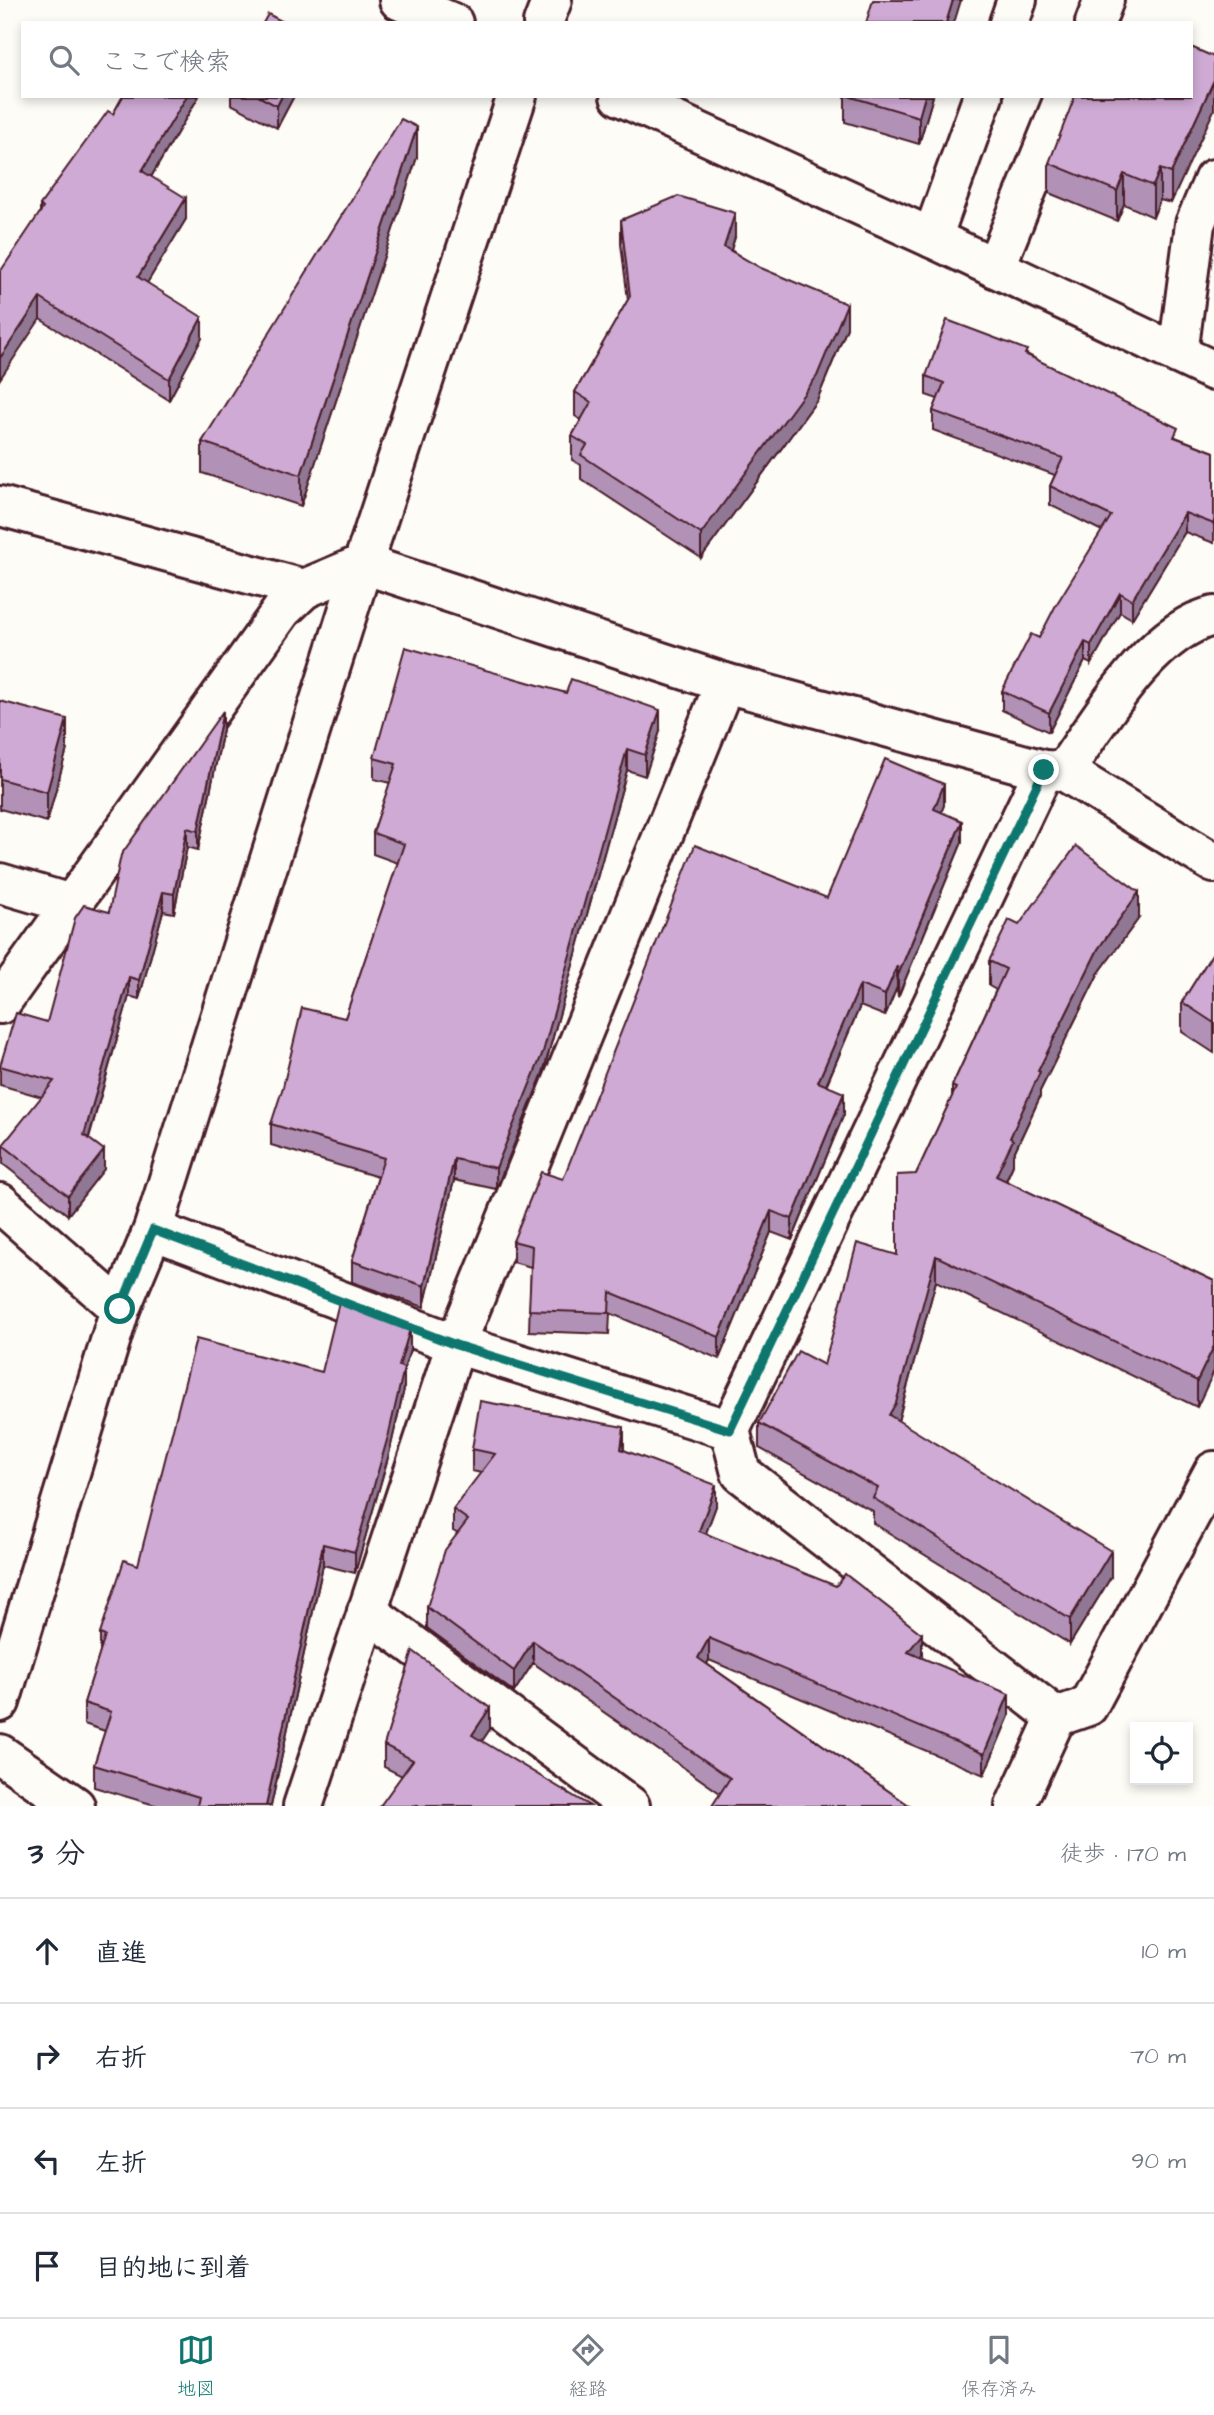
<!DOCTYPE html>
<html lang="ja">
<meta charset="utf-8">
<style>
:root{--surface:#fff;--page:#f2f2f3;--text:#1f2937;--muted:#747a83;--line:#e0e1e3;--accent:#0f766e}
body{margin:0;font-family:"Architects Daughter","Klee One",sans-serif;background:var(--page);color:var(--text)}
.controls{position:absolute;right:21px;bottom:21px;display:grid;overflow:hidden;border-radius:0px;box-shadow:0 4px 10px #0003}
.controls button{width:63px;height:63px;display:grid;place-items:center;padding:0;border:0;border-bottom:2px solid var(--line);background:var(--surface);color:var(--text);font:35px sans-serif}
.stop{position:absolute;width:21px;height:21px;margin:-16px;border:5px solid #0f766e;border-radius:50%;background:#fff}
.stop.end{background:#0f766e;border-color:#fff;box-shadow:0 2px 7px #0008}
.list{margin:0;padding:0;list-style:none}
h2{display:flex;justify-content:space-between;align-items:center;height:91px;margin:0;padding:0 28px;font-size:30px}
h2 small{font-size:23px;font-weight:400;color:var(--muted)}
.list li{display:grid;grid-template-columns:46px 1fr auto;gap:21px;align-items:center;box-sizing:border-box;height:105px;padding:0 28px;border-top:2px solid var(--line)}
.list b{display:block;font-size:26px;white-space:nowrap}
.list em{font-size:23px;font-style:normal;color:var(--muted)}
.icon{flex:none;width:38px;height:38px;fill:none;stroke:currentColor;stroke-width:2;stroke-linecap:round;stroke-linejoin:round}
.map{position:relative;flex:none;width:1214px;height:1806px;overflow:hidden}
.search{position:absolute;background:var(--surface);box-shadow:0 4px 10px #0003;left:21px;right:21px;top:21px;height:77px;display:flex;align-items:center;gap:18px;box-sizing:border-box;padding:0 24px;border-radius:0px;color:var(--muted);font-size:26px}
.sheet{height:511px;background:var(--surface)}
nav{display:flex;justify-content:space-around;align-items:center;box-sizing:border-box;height:98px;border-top:2px solid var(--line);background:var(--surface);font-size:19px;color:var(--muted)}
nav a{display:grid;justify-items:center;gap:4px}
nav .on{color:var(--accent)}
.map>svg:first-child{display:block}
</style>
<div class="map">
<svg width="1214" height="1806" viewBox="0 0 1214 1806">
<rect width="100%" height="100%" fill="#fdfcf7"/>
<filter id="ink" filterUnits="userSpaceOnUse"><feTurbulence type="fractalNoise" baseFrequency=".0143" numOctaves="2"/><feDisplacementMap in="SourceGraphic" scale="14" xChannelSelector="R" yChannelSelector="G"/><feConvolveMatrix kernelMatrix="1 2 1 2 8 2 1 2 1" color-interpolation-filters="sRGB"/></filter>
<g filter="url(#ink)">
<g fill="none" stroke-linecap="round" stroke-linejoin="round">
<!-- minor casing -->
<g stroke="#4a1f2b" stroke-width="44">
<g id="minor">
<polyline points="399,0 453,23"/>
<polyline points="543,23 552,0"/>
<polyline points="1009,23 1017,0"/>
<polyline points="1095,23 1104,0"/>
<polyline points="620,96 932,238 1214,371"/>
<polyline points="932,238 983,96"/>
<polyline points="995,268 1065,96"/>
<polyline points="1178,354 1195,224 1214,179"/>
<path d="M0,506L304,589L363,564L725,683L1044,770L1064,771C1099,721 1151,630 1214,616"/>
<polyline points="1064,771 1214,863"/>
<polyline points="0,883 71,904"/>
<polyline points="0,1004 282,610 304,589"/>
<polyline points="0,1203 120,1309"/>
<polyline points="153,1230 456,1344 730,1430 741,1473 1056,1717 1015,1806"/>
<polyline points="730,1430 1044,770"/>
<polyline points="367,1611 630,1806"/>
<polyline points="0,1702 120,1309 153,1230 363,564 517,96"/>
<polyline points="1056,1717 1088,1706 1214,1471"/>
<polyline points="0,1754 75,1806"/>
<polyline points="303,1806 456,1344 725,683"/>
</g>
</g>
<!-- minor -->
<use href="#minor" stroke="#fdfcf7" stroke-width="38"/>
</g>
<!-- wall -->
<g fill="#b192b6" stroke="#4a1f2b" stroke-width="2">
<polygon points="123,96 199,96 151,177 186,219 147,283 202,338 169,400 40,319 40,205 113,114"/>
<polygon points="231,96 294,96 277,128 231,104"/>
<polygon points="845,96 933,96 919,144 845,122"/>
<polygon points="1191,96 1171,203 1160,200 1153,217 1124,204 1117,221 1049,193 1049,163"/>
<polygon points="417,157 301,506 202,473 202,442"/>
<polygon points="621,220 735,237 731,250 847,328 817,400 701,558 581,479 581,465 572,460 572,436 581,420 575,416 575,392 628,300 621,244"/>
<polygon points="1027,354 1178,438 1214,452 1214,543 1185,532 1132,619 1120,612 1091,664 1085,661 1049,732 1002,710 1002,691 1039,638 1102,531 1050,505 1050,486 1055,475 933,430 933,411 938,399 926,395 926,376"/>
<polygon points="0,701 67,749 47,822 0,809"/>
<polygon points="223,730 198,850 187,847 174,913 163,911 139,999 129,996 89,1138 104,1169 68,1215 3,1164 3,1145 42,1097 0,1085 0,1066 47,1022 109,912"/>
<polygon points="660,731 645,776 627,770 543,1073 496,1189 454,1180 424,1307 352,1282 352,1261 378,1177 271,1145 271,1124 345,1018 398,863 373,854 373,833 390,783 374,779 374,758"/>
<polygon points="944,805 941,812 962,842 898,997 897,987 885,1016 860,1006 826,1086 844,1114 792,1240 771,1232 719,1359 610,1313 609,1334 529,1331 531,1267 513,1262 513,1241 563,1179 827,898"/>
<polygon points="1139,918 1098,974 1040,1091 1040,1097 1013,1155 1013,1165 1006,1181 1214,1281 1197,1407 936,1281 898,1421 1111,1577 1070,1644 873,1523 873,1511 759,1448 759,1423 824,1365 897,1255 916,1174 952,1097 952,1086 996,990 989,986 989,961 1019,925"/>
<polygon points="1214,951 1214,1053 1182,1032 1182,1002"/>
<polygon points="410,1350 404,1369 404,1389 389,1454 355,1573 323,1565 271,1806 158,1806 94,1787 94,1765 105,1731 84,1724 84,1703 100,1653 100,1634 138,1565 322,1372"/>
<polygon points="472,1449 624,1450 716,1506 706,1533 922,1655 921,1657 1009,1716 984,1775 709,1660 707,1664 910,1806 720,1793 533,1663 514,1692 427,1628 427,1607 458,1534 453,1531 453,1509 481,1473 472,1471"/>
<polygon points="490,1729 482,1741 402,1776 384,1767 384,1745"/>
</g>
<!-- shaded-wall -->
<g fill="#907794" stroke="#4a1f2b" stroke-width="2">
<polygon points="953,0 961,0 954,23 946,23"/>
<polygon points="1214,80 1214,110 1171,203 1171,173"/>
<polygon points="187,96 199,96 142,192 142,171"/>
<polygon points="282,96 294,96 277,128 277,106"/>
<polygon points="925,96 933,96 919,144 919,117"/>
<polygon points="417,127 417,157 301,506 301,475"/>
<polygon points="1160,169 1160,200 1153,217 1153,186"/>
<polygon points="1124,174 1124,204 1117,221 1117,191"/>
<polygon points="186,198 186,219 138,298 138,277"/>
<polygon points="735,213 735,237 724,271 724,247"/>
<polygon points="40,298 40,319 0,379 0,358"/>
<polygon points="847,304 847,328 817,400 701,558 701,534"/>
<polygon points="202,317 202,338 169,400 169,379"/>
<polygon points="1185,513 1185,532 1132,619 1132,600"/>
<polygon points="1120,593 1120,612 1091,664 1091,645"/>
<polygon points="1085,642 1085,661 1049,732 1049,713"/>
<polygon points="660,710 660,731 645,776 645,755"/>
<polygon points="223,711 223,730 198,850 198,831"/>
<polygon points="67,719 67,749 47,822 47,792"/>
<polygon points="627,749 627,770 543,1073 496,1189 496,1168"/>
<polygon points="944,784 944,805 934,831 934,809"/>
<polygon points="962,821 962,842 898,997 898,975"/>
<polygon points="187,828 187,847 174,913 174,894"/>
<polygon points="163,892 163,911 139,999 139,980"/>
<polygon points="1139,892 1139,918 1098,974 1040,1091 1040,1097 1013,1155 1013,1165 996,1202 996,1176 1010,1138 1038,1071 1098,949"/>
<polygon points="897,966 897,987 885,1016 885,995"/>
<polygon points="129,977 129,996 84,1154 84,1135"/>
<polygon points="860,985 860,1006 818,1104 818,1082"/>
<polygon points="844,1093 844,1114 792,1240 792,1219"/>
<polygon points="104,1150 104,1169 68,1215 68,1196"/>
<polygon points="454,1159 454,1180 424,1307 424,1286"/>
<polygon points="771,1211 771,1232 719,1359 719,1337"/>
<polygon points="936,1256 936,1281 896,1428 889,1415"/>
<polygon points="410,1329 410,1350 404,1369 404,1389 389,1454 355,1573 355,1552 399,1366"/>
<polygon points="1214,1346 1214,1371 1197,1407 1197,1381"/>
<polygon points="624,1427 624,1448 621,1470 621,1449"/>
<polygon points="716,1485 716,1506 699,1552 699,1531"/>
<polygon points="323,1544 323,1565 271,1806 266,1806"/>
<polygon points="1111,1551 1111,1577 1070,1644 1070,1619"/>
<polygon points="922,1634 922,1655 908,1673 908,1652"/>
<polygon points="709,1638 709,1660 698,1680 698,1658"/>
<polygon points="533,1641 533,1663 514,1692 514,1671"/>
<polygon points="1009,1694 1009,1716 984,1775 984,1754"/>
<polygon points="490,1708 490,1729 472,1756 472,1735"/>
</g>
<!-- building -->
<g fill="#ceaad4" stroke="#4a1f2b" stroke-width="2">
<polygon points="873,0 953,0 946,23 866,23"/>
<polygon points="268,14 285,23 263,23"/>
<polygon points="1191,47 1214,57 1214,80 1171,173 1160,169 1153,186 1124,174 1117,191 1049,163 1075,96 1191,96"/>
<polygon points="123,96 187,96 142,171 186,198 138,277 202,317 169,379 40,298 0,358 0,272 43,208 40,205 108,111 113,114"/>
<polygon points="258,96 282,96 277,106"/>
<polygon points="848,96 925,96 919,117"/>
<polygon points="401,119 417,127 301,475 202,442"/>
<polygon points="678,196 735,213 724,247 761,268 847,304 817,376 701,534 581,455 587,445 572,436 591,402 575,392 630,296 621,220"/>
<polygon points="947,320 1027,350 1025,354 1178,428 1174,437 1214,452 1214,524 1185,513 1132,600 1120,593 1091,645 1085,642 1049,713 1002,691 1031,634 1039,638 1056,605 1111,516 1050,486 1063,458 933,411 944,383 926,376"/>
<polygon points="405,647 566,693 571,679 660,710 645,755 627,749 543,1052 496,1168 454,1159 424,1286 352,1261 384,1158 271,1124 283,1087 302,1008 345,1018 404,844 373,833 396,764 374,758"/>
<polygon points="0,701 67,719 47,792 0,779"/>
<polygon points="223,711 198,831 187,828 174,894 163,892 139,980 129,977 84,1135 104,1150 68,1196 3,1145 54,1081 0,1066 16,1013 47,1022 75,918 84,905 109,912 121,855"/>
<polygon points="885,759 944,784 934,809 962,821 898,975 897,966 885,995 860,985 818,1082 844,1093 792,1219 771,1211 719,1337 610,1292 609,1313 529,1310 532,1246 513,1241 541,1172 563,1179 695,845 827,898"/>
<polygon points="1076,846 1139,892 1098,949 1038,1071 1040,1072 1010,1138 1013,1140 996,1176 1214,1281 1214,1346 1197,1381 936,1256 896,1403 889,1415 1111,1551 1070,1619 873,1498 878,1488 759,1423 798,1351 824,1365 857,1243 897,1255 897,1175 916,1174 956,1088 952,1086 1006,969 989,961 1009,920 1019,925"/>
<polygon points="1214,951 1214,1023 1182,1002"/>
<polygon points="339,1302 410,1329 399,1366 404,1368 389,1433 355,1552 323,1544 266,1806 197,1806 199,1797 94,1765 111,1712 84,1703 105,1636 100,1634 124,1560 138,1565 196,1339 322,1372"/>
<polygon points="480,1401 624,1427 621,1449 716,1485 699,1531 836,1586 845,1574 922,1634 908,1652 1009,1694 984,1754 709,1638 698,1658 910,1806 712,1806 730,1778 533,1641 514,1671 427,1607 445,1550 468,1520 453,1509 495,1454 472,1449"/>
<polygon points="413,1651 490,1708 472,1735 590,1806 380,1806 413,1760 384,1745"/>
</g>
</g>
<g fill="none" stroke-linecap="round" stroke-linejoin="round" filter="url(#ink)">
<!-- route -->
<polyline stroke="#0f766e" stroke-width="9" points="120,1309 153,1230 456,1345 730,1430 1044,770"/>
</g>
</svg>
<div class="controls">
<button><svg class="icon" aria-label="locate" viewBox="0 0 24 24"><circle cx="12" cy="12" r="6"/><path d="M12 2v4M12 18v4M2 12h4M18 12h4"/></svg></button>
</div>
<div class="stop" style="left:120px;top:1309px"></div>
<div class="stop end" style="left:1044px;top:770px"></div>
<div class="search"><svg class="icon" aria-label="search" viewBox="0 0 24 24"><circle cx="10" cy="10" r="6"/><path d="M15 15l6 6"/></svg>ここで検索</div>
</div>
<section class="sheet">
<h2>3 分<small>徒歩 · 170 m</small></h2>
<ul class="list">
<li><svg class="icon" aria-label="ahead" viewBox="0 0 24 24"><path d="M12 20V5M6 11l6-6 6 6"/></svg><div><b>直進</b></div><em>10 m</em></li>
<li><svg class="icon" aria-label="right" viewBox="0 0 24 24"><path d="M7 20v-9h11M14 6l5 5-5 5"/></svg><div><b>右折</b></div><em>70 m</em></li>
<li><svg class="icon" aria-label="left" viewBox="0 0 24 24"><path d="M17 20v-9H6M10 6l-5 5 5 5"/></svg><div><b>左折</b></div><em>90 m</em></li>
<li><svg class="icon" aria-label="arrive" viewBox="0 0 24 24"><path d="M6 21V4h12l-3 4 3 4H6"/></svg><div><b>目的地に到着</b></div></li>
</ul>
</section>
<nav>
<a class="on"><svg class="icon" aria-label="map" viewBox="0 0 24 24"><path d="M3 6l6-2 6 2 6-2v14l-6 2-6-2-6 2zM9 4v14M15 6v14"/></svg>地図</a>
<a><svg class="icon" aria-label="directions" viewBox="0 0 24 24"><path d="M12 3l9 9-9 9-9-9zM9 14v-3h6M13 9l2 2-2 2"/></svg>経路</a>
<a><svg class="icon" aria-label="saved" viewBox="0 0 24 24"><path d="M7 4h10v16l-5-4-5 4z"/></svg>保存済み</a>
</nav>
